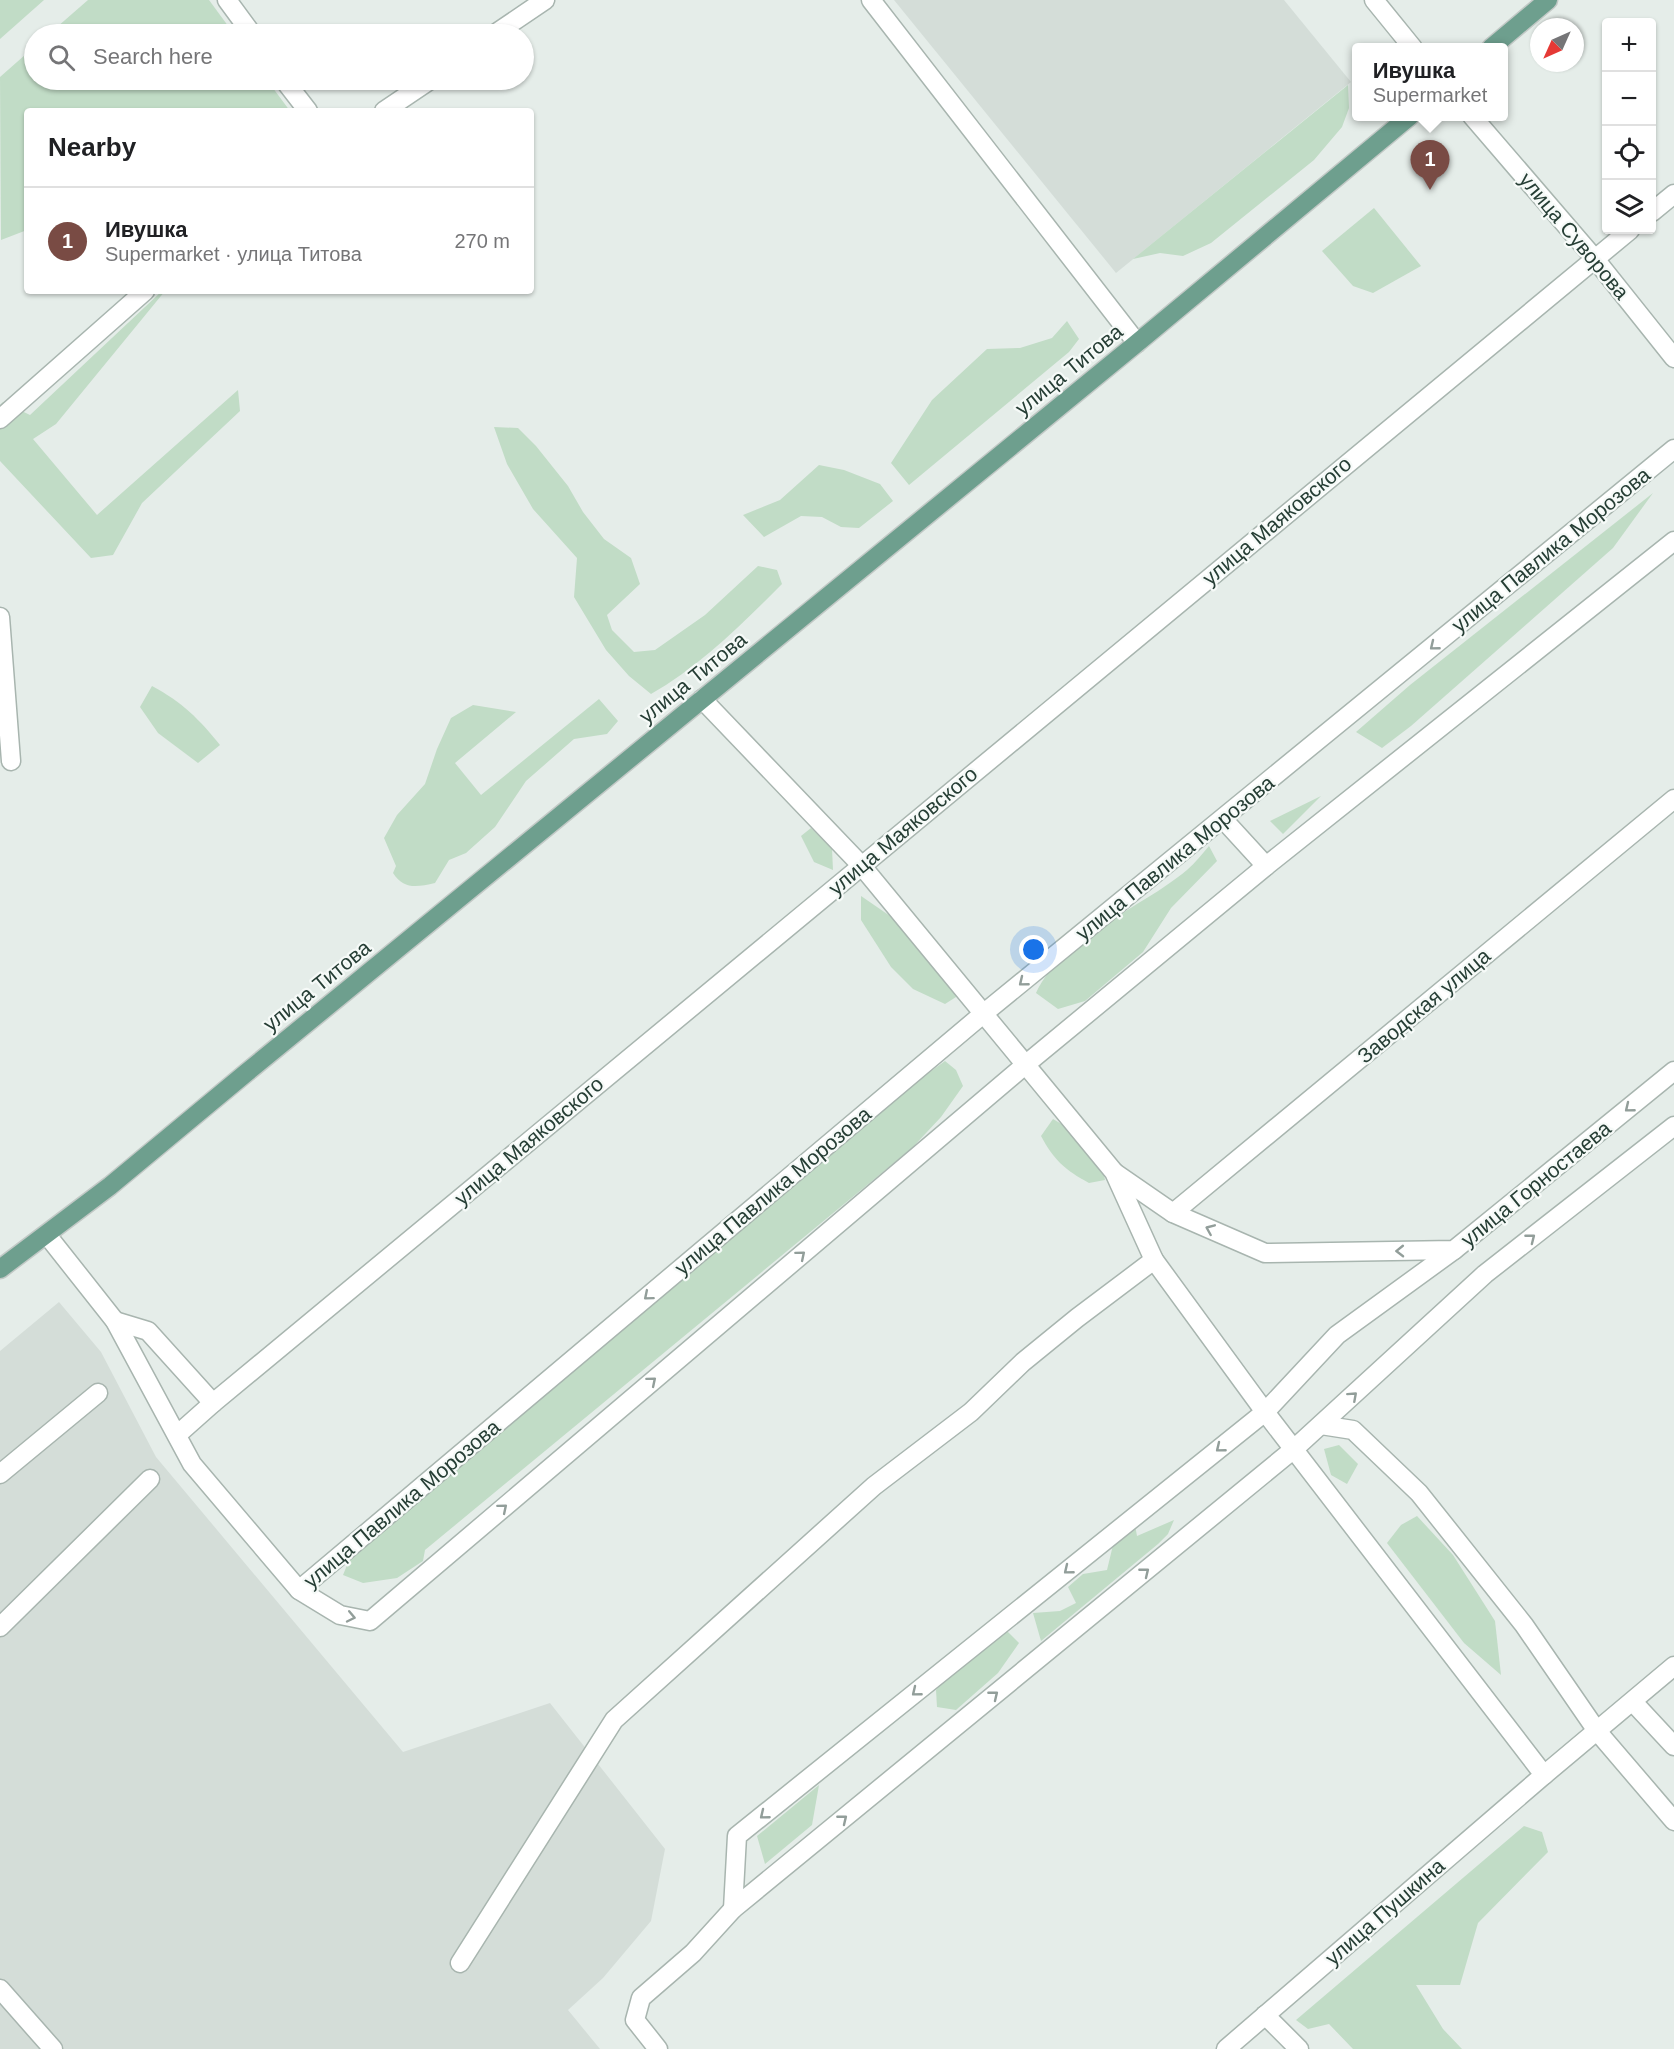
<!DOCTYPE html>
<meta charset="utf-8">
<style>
:root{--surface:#fff;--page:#f2f2f2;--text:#202124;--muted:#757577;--line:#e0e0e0;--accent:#794b44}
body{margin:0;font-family:Arial,sans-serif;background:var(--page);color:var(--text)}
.controls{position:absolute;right:18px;top:18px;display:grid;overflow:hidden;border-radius:6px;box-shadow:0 2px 4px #0004}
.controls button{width:54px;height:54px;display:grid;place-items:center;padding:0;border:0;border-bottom:2px solid var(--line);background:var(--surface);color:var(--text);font:30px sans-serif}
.compass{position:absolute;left:1530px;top:18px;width:54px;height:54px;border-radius:50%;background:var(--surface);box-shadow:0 2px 4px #0004;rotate:225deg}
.you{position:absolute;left:1034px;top:950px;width:21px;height:21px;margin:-15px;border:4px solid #fff;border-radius:50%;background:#1a73e8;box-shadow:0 0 0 9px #1a73e833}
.badge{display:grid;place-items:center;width:39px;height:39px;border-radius:50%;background:var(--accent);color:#fff;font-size:20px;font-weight:700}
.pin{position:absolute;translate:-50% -50px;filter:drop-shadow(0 2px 3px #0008)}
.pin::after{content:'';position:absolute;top:32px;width:21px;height:18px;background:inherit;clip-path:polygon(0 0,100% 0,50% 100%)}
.popup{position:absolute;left:1352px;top:43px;width:156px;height:78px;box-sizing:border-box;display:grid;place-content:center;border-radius:6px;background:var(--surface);filter:drop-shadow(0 2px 4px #0005);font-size:20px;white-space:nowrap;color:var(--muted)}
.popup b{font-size:22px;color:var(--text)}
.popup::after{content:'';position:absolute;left:50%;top:100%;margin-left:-12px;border:12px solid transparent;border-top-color:var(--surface)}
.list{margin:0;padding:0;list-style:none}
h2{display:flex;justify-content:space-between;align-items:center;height:78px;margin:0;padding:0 24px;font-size:26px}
h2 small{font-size:20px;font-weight:400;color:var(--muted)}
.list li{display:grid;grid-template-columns:39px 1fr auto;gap:18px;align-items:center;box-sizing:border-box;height:108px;padding:0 24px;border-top:2px solid var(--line)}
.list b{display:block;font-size:22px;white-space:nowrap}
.list p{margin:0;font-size:20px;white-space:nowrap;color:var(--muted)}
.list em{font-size:20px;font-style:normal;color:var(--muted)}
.icon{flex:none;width:33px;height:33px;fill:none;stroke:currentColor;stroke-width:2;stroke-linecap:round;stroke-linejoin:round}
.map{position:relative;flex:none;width:1674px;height:2049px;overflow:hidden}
.search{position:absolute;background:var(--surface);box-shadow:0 2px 4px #0004;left:24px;top:24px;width:510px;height:66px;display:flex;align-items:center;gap:15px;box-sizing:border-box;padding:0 21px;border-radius:33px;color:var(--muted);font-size:22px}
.panel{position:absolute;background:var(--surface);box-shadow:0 2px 4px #0004;left:24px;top:108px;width:510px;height:186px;border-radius:6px}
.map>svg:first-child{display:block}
</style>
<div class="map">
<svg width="1674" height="2049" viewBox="0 0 1674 2049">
<rect width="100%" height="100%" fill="#e5ede9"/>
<!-- built -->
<g fill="#d4ddd8">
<polygon points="894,0 1284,0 1351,82 1116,273"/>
<polygon points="59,1302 101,1352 156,1457 403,1752 550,1703 665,1849 651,1921 603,1978 568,2010 600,2049 0,2049 0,1351"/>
</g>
<!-- green -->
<g fill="#c1dcc6">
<polygon points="0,0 44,0 0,39"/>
<polygon points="88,0 209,0 234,34 49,34"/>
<polygon points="34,47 34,80 267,80 290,111 27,111 27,230 1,240 0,77"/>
<polygon points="1348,85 1349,108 1342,127 1314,160 1211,243 1183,256 1160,253 1133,259"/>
<polygon points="1374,208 1421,266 1373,293 1353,286 1322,251"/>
<polygon points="162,291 165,291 56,424 33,439 97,515 238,390 240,411 142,503 113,555 91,558 0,461 0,405 3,402 30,415"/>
<polygon points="1067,321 1079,339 1069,352 909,485 891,463 932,400 987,349 1020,348 1052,338"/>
<path d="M494,427L518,428L536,446L568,486L583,512L604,539L631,558L640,584L607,615L612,630L634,652L655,650L705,615L758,566L777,570L782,584C742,624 700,666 651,694L629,676L606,650L574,597L577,558L533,509L507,464Z"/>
<polygon points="819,465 844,470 880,484 893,501 859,528 841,527 822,517 801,516 764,537 743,515 780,500"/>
<polygon points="1653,493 1613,548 1411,726 1382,748 1356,732 1410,685"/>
<path d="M152,686C182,702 199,719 220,745L198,763L158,733L140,707Z"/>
<path d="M599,699L618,721L607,734L574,739L526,781L495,827L466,853L449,860L435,883C417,887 404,890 393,873L396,866L384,838L397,815L425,784L437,749L451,718L473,705L516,712L455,763L481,795Z"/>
<polygon points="1321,796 1283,834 1270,821"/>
<polygon points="811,828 832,849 833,870 814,862 801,836"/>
<path d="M1209,846L1217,861L1171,908L1143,952L1085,1001L1058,1009L1036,993C1065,934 1139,910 1187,870C1195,863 1202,854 1209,846Z"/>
<polygon points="861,896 925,940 955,976 956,997 945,1004 913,989 891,967 861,920"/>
<polygon points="945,1061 956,1070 963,1086 941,1117 912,1148 425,1550 423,1561 397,1578 363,1583 343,1575 352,1553 897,1096"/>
<path d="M1053,1119L1080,1135L1101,1160L1105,1180L1089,1183C1065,1170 1054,1160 1041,1136Z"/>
<polygon points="1339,1445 1358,1464 1347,1484 1331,1475 1324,1449"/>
<polygon points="1417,1516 1453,1555 1495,1621 1501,1675 1464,1643 1387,1543 1401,1525"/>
<polygon points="1174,1520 1168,1534 1158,1544 1041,1641 1033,1613 1060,1611 1076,1603 1068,1587 1083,1574 1107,1570 1113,1545 1135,1525 1137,1536"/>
<polygon points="1007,1631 1019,1643 998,1673 956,1710 937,1707 936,1690 952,1669"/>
<polygon points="819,1785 812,1825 765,1864 757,1836"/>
<polygon points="1524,1826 1542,1832 1548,1852 1478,1923 1460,1985 1416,1985 1443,2029 1462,2049 1353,2049 1329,2024 1308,2029 1296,2020"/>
</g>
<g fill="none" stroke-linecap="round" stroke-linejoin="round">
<!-- minor casing -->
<g stroke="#a8b5af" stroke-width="21">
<g id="minor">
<polyline points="227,0 252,34"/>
<polyline points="871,0 1137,343"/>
<polyline points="1374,0 1413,48"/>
<polyline points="495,34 545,0"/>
<polyline points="284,80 308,111"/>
<polyline points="384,111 430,80"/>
<polyline points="1472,116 1595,259 1674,358"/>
<polyline points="1652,212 1674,194"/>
<polyline points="0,419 145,291"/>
<polyline points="0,617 11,761"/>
<polyline points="702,699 861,865 1114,1172 1154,1260 1265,1412 1544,1775 1226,2049"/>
<polyline points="1223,819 1266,866"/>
<polyline points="1115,1173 1173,1213 1265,1253 1454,1250 1674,1071"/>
<polyline points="1173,1213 1674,799"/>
<polyline points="47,1235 115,1321 192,1464 299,1590 340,1615 370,1621 1025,1065 1266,866 1674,541"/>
<polyline points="115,1321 148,1331 213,1403"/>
<polyline points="1321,1425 1353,1430 1419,1493 1524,1625 1597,1731 1674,1821"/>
<polyline points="177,1435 213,1403 1630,230"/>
<polyline points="0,1474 98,1393"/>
<polyline points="299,1590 983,1014 1674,449"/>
<polyline points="0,1627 150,1479"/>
<polyline points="1633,1702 1674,1746"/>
<polyline points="1544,1775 1674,1666"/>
<polyline points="733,1909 737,1836 1265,1412 1337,1335 1454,1250"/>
<polyline points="460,1963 614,1720 874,1486 971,1412 1023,1362 1077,1318 1154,1260"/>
<polyline points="0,1989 53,2049"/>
<polyline points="1265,2015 1299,2049"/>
<polyline points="658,2049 635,2020 641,1998 693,1953 733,1909 1294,1449 1485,1274 1674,1126"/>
</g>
</g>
<!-- major casing -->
<g stroke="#c2c9c6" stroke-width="21">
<g id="major">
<polyline points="1491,48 1548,0"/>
<polyline points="0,1269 110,1186 246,1073 1137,343 1410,116"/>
</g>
</g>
<!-- minor -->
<use href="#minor" stroke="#fff" stroke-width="18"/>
<!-- major -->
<use href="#major" stroke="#6e9f8e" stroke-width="18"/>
</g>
<!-- one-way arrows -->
<defs><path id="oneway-chevron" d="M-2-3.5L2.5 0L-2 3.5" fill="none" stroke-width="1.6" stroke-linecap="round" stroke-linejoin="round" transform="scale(1.5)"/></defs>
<g stroke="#929e9a">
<use href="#oneway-chevron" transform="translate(1434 646) rotate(141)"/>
<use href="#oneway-chevron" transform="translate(1023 982) rotate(141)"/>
<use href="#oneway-chevron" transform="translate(1629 1108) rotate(141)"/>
<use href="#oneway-chevron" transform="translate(1210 1229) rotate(-157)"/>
<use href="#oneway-chevron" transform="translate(1531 1238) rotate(-38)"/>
<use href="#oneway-chevron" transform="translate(1400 1251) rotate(179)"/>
<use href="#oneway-chevron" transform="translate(801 1255) rotate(-40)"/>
<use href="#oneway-chevron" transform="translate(648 1296) rotate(140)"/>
<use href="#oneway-chevron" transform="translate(652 1381) rotate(-40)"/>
<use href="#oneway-chevron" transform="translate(1353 1396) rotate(-42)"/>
<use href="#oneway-chevron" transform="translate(1220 1448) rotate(141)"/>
<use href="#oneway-chevron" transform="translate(503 1508) rotate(-40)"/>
<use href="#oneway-chevron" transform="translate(1068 1570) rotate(141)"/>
<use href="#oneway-chevron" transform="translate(1145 1572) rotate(-39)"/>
<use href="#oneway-chevron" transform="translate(351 1617) rotate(12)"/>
<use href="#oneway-chevron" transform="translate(916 1692) rotate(141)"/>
<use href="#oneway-chevron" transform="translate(994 1695) rotate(-39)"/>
<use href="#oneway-chevron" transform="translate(764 1815) rotate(141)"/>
<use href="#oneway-chevron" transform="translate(843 1819) rotate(-39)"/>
</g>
<g text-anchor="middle" stroke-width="4.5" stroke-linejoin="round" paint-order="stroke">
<!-- street labels -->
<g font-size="21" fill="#263e35" stroke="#f6faf8">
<text transform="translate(1574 236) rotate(50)" y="7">улица Суворова</text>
<text transform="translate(1069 370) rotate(-39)" y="7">улица Титова</text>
<text transform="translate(1277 521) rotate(-40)" y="7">улица Маяковского</text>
<text transform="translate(1551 550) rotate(-39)" y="7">улица Павлика Морозова</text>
<text transform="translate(693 678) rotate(-39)" y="7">улица Титова</text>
<text transform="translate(903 831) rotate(-40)" y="7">улица Маяковского</text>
<text transform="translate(1175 858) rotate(-39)" y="7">улица Павлика Морозова</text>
<text transform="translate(317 986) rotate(-39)" y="7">улица Титова</text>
<text transform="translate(1424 1006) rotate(-40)" y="7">Заводская улица</text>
<text transform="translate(529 1141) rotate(-40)" y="7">улица Маяковского</text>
<text transform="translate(1536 1184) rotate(-39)" y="7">улица Горностаева</text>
<text transform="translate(773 1191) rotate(-40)" y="7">улица Павлика Морозова</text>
<text transform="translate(402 1504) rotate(-40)" y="7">улица Павлика Морозова</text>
<text transform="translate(1385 1912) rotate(-41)" y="7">улица Пушкина</text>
</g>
</g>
</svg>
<div class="controls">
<button>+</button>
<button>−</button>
<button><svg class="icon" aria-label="locate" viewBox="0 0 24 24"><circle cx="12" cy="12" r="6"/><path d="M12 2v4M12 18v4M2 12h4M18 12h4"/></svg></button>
<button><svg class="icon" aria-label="layers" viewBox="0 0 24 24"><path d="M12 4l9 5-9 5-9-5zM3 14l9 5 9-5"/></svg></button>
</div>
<svg class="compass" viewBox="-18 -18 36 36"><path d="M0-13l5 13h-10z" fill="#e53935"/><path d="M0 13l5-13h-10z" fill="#757577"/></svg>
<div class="you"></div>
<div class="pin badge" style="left:1430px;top:190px">1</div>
<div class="popup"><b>Ивушка</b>Supermarket</div>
<div class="search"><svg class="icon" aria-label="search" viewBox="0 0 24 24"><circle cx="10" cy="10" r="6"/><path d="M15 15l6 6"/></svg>Search here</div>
<section class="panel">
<h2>Nearby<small></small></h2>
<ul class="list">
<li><span class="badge">1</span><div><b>Ивушка</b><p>Supermarket · улица Титова</p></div><em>270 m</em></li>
</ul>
</section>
</div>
